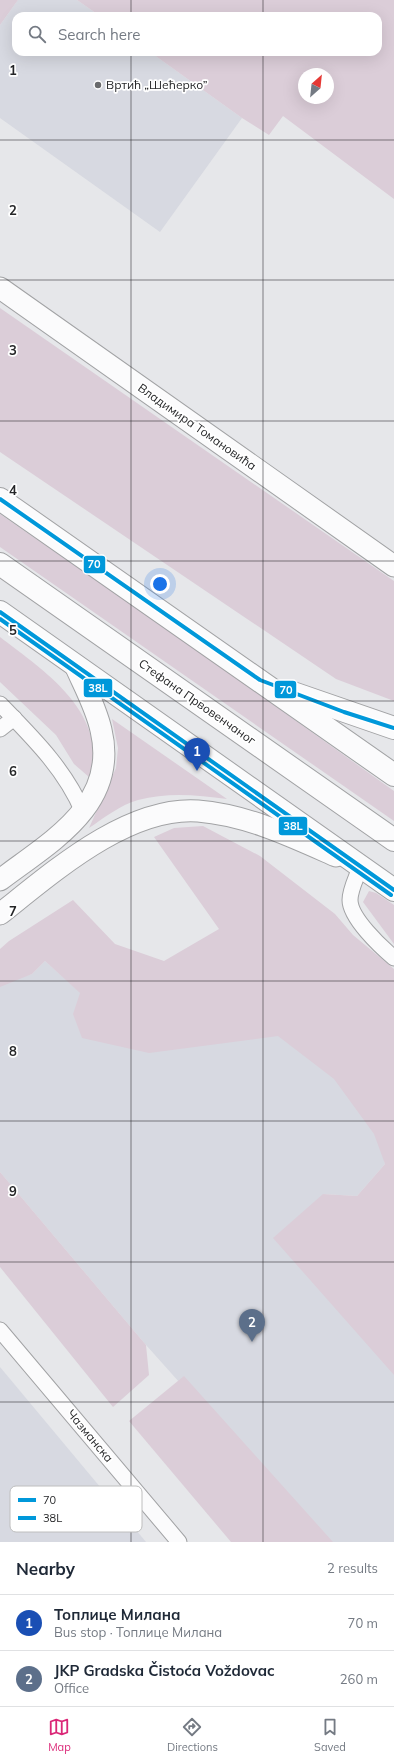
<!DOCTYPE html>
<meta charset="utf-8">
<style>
:root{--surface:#fff;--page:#f6f6f7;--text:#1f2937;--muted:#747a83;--line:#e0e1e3;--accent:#db2777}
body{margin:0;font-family:Mulish,sans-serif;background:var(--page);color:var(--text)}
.compass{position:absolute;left:298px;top:68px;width:36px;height:36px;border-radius:50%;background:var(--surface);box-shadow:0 4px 16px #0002;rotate:27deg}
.you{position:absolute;left:160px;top:584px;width:14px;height:14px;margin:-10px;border:3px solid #fff;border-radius:50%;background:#1a73e8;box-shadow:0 0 0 6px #1a73e833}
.badge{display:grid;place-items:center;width:26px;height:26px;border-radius:50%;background:var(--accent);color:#fff;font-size:13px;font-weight:700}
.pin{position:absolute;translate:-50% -33px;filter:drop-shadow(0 1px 2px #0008)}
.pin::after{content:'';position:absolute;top:21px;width:14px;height:12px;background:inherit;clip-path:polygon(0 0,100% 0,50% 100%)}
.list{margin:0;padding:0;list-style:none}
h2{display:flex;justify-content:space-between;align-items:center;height:52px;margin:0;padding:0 16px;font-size:17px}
h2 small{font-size:13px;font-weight:400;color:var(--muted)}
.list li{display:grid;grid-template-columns:26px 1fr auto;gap:12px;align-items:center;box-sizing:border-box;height:56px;padding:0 16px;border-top:1px solid var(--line)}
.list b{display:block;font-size:15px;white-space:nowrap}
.list p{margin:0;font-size:13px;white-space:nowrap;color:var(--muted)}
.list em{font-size:13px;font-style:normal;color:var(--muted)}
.icon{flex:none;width:22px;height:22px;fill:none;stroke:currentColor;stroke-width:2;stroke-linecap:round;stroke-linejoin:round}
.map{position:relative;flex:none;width:394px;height:1542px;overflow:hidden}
.search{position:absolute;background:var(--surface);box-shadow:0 4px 16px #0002;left:12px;right:12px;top:12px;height:44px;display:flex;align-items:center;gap:10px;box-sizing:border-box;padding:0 14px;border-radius:12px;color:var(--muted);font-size:15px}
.sheet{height:164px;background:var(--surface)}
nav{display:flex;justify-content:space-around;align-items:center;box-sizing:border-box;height:56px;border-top:1px solid var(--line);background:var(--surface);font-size:11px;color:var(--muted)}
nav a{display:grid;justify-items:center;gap:2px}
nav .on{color:var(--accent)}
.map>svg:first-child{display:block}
</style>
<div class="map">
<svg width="394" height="1542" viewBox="0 0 394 1542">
<rect width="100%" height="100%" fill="#e6e7ea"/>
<!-- built -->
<g fill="#d7d9e1">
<polygon points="18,0 77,0 100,16 16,16 16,52 150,52 242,118 160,232 0,118 0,25"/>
<polygon points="45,961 82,994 297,1026 373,1105 385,1164 357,1196 323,1194 394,1329 394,1542 322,1542 146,1345 0,1172 0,984 32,974"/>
<polygon points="0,1367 146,1542 0,1542"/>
</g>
<!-- green -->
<g fill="#dbcdd8" fill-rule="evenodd">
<polygon points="0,0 18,0 0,25"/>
<path d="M77,0H394V199L283,116L269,135L242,118L150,52H378V16H100ZM304,74H328V98H304Z"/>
<polygon points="0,308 394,581 394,701 336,679 0,452"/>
<polygon points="0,514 197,650 394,791 394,821 0,547"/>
<path d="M0,637C40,668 95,703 94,760C94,765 91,772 89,777L74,764L56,735L0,682Z"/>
<path d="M112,719L227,799C197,795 168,792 138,800C120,805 104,818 89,828L116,768L118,748Z"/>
<polygon points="203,826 260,856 335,914 353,935 394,969 394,1375 273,1238 323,1194 357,1196 385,1164 374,1134 334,1079 278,1036 149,1053 82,1038 73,1014 80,993 45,961 32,974 0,987 0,949 9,941 73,900 115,944 164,961 219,929 154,837 174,828"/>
<polygon points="369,891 376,893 394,905 394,944 363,902"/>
<polygon points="0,1172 146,1345 149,1375 113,1407 0,1267"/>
<polygon points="184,1376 333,1542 231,1542 129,1421"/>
</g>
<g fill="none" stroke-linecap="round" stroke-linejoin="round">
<!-- street casing -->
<g stroke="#a1a2a4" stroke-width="17">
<g id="street">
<path d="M0,704C32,737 65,769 83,812"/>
<polyline points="0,729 14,718"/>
<path d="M360,867C357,877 350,889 350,900C350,918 381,947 394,958"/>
<polyline points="0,1330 179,1542"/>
</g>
</g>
<!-- secondary casing -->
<g stroke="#a1a2a4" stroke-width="23">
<g id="secondary">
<polyline points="0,288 394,566"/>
<path d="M0,880C50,842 119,805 101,730C96,707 84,686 75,665"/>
<path d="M0,914C52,873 127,806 198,811C247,815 291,836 336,856"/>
</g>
</g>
<!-- highway casing -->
<g stroke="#a1a2a4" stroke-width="24">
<g id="highway">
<polyline points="0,499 394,775"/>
<polyline points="0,564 394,840"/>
<polyline points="0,612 394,890"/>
<polyline points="290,692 394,728"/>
</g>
</g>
<!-- street -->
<use href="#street" stroke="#fbfbfc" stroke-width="15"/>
<!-- secondary -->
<use href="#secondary" stroke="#fbfbfc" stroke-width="21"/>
<!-- highway -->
<use href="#highway" stroke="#fbfbfc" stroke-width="22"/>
<!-- bus-1 casing -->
<g stroke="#fff" stroke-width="7">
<g id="bus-1">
<polyline points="0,499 260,680 344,712 394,728"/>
<polyline points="0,612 394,890"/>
</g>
</g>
<!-- bus-2 casing -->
<g stroke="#fff" stroke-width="7">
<polyline id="bus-2" points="0,619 391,895"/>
</g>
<!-- bus-1 -->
<use href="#bus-1" stroke="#0098da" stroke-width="4"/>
<!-- bus-2 -->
<use href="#bus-2" stroke="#0098da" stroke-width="4"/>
</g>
<!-- grid -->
<path fill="none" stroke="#252628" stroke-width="1" stroke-opacity="0.55" d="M131,0V16M263,0V16M131,52V1542M263,52V1542M0,140H394M0,280H394M0,421H394M0,561H394M0,701H394M0,841H394M0,981H394M0,1121H394M0,1262H394M0,1402H394"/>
<!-- markers -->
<circle fill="#696a6c" stroke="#fff" stroke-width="1.5" cx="98" cy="85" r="4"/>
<g text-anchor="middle" stroke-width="3.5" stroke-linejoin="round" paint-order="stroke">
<!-- poi labels -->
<g font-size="12" fill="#252628" stroke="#fff" text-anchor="start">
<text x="106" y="89">Вртић „Шећерко”</text>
</g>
<!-- street labels -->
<g font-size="12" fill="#252628" stroke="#fff">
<text transform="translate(197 427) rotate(35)" y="4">Владимира Томановића</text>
<text transform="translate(197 702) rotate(35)" y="4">Стефана Првовенчаног</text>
<text transform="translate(90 1436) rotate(50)" y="4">Чазманска</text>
</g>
</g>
<!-- legend -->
<rect x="10" y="1486" width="132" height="46" rx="6" fill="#fff" stroke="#bebebe" stroke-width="1"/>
<rect x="18" y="1498" width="18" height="4" fill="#0098da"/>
<rect x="18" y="1516" width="18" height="4" fill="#0098da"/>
<g font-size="11" fill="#252628">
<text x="43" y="1504">70</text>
<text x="43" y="1522">38L</text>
</g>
<g font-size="13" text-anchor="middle" font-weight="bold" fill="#252628" stroke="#fff" stroke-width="3.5" stroke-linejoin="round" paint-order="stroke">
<text x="13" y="75">1</text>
<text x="13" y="215">2</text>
<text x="13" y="355">3</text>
<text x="13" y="495">4</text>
<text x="13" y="635">5</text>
<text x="13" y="776">6</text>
<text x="13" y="916">7</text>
<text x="13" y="1056">8</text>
<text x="13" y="1196">9</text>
</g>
<g stroke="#fff" stroke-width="1.5">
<rect x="83" y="555" width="23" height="19" rx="4" fill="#0098da"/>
<rect x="83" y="678" width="30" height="20" rx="4" fill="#0098da"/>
<rect x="274" y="680" width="23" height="19" rx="4" fill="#0098da"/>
<rect x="278" y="816" width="30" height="20" rx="4" fill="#0098da"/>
</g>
<g font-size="11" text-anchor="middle" font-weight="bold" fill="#fff">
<text x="94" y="568">70</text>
<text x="98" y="692">38L</text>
<text x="286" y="694">70</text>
<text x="293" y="830">38L</text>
</g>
</svg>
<svg class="compass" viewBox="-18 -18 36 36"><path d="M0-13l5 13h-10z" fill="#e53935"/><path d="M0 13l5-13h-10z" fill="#747a83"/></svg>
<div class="you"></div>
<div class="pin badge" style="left:197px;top:771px;background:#1a4fb4">1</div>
<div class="pin badge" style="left:252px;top:1342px;background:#5c6f8a">2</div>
<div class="search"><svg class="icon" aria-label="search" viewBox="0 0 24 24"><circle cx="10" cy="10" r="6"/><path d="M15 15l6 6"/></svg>Search here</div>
</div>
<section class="sheet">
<h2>Nearby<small>2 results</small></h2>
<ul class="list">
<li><span class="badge" style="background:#1a4fb4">1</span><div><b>Топлице Милана</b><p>Bus stop · Топлице Милана</p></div><em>70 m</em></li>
<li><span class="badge" style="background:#5c6f8a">2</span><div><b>JKP Gradska Čistoća Voždovac</b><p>Office</p></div><em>260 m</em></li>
</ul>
</section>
<nav>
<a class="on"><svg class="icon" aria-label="map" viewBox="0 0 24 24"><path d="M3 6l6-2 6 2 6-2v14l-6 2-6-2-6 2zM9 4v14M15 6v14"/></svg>Map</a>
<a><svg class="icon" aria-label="directions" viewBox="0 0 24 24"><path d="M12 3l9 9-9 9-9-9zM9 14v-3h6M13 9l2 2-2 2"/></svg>Directions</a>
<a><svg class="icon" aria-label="saved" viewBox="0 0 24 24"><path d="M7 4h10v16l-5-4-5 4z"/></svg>Saved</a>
</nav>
